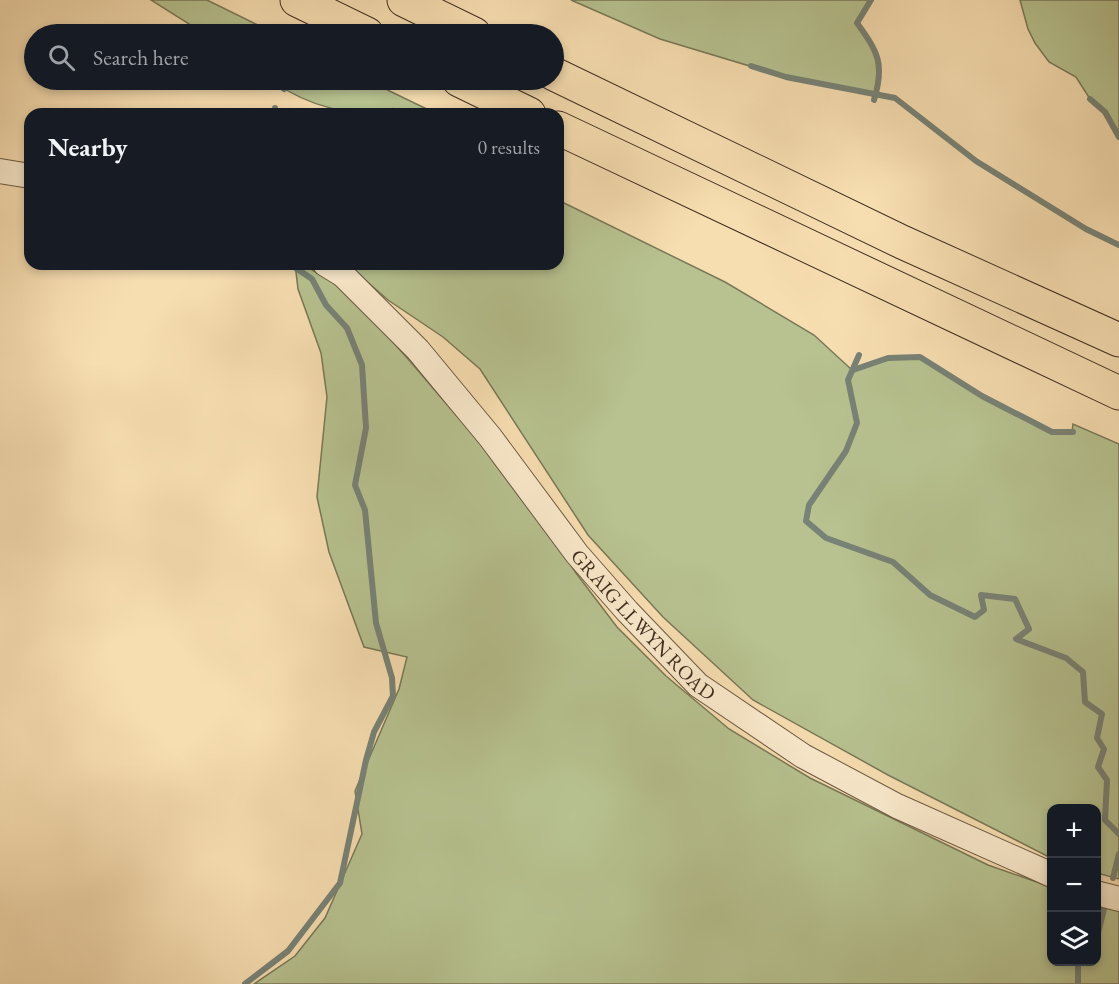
<!DOCTYPE html>
<meta charset="utf-8">
<style>
:root{--surface:#171b24;--page:#20242c;--text:#f1f3f6;--muted:#9ea1a6;--line:#363941}
body{margin:0;font-family:"EB Garamond",serif;background:var(--page);color:var(--text)}
.controls{position:absolute;right:18px;bottom:18px;display:grid;overflow:hidden;border-radius:12px;box-shadow:0 3px 9px #0003}
.controls button{width:54px;height:54px;display:grid;place-items:center;padding:0;border:0;border-bottom:2px solid var(--line);background:var(--surface);color:var(--text);font:30px sans-serif}
.list{margin:0;padding:0;list-style:none}
h2{display:flex;justify-content:space-between;align-items:center;height:78px;margin:0;padding:0 24px;font-size:26px}
h2 small{font-size:20px;font-weight:400;color:var(--muted)}
.icon{flex:none;width:33px;height:33px;fill:none;stroke:currentColor;stroke-width:2;stroke-linecap:round;stroke-linejoin:round}
.map{position:relative;flex:none;width:1119px;height:984px;overflow:hidden}
.search{position:absolute;background:var(--surface);box-shadow:0 3px 9px #0003;left:24px;top:24px;width:540px;height:66px;display:flex;align-items:center;gap:15px;box-sizing:border-box;padding:0 21px;border-radius:33px;color:var(--muted);font-size:22px}
.panel{position:absolute;background:var(--surface);box-shadow:0 3px 9px #0003;left:24px;top:108px;width:540px;height:162px;border-radius:18px}
.map>svg:first-child{display:block}
</style>
<div class="map">
<svg width="1119" height="984" viewBox="0 0 1119 984">
<rect width="100%" height="100%" fill="#f7deb1"/>
<filter id="stains"><feTurbulence type="fractalNoise" baseFrequency=".00333" numOctaves="4"/><feColorMatrix values="0 0 0 0 .2 0 0 0 0 .09 0 0 0 0 .02 0 0 0 .5 -.17"/></filter>
<radialGradient id="worn" r=".72"><stop offset=".6" stop-color="#630" stop-opacity="0"/><stop offset="1" stop-color="#630" stop-opacity=".3"/></radialGradient>
<!-- green -->
<g fill="#b7c290" stroke="#7a7857" stroke-width="1.5">
<polygon points="151,0 207,0 276,34 205,34"/>
<path d="M571,0H871L857,23C877,52 884,57 876,93L786,77L660,39Z"/>
<polygon points="1020,0 1119,0 1119,137 1105,112 1090,99 1076,77 1049,62 1035,43 1028,29"/>
<path d="M270,80H367L437,114H406L394,109L396,114C345,114 313,109 270,80Z"/>
<polygon points="558,200 725,282 814,335 852,370 888,358 920,357 982,396 1052,432 1072,432 1073,424 1119,444 1119,879 1097,873 1096,808 1052,808 1051,858 888,775 753,700 663,617 588,535 480,369 443,337 388,300 347,264 558,264"/>
<polygon points="295,264 302,264 347,290 408,359 523,493 576,573 617,627 666,676 729,729 810,778 988,865 1051,887 1052,962 1096,962 1097,902 1119,911 1119,984 254,984 295,956 325,918 362,834 355,791 399,689 407,657 364,647 329,552 317,497 327,397 321,353 298,289"/>
</g>
<g fill="none" stroke-linecap="round" stroke-linejoin="round">
<!-- stream -->
<g stroke="#788276" stroke-width="6">
<path d="M871,0L857,23C878,52 885,64 874,100"/>
<polyline points="751,66 786,77 895,98 976,161 1086,229 1119,245"/>
<polyline points="284,89 289,80"/>
<polyline points="1090,99 1105,112 1119,137"/>
<polyline points="275,114 275,108"/>
<polyline points="859,355 848,380 857,423 846,451 809,505 806,521 826,538 893,562 930,595 975,617 984,610 981,595 1015,599 1029,629 1016,639 1066,658 1083,672 1085,702 1102,714 1097,738 1104,749 1098,767 1107,780 1105,820 1119,834"/>
<polyline points="853,370 888,358 920,357 982,396 1052,432 1073,432"/>
<polyline points="1113,878 1119,854"/>
<polyline points="1096,941 1105,905"/>
<polyline points="245,984 288,951 340,883 366,760 374,732 393,696 392,678 376,623 365,510 355,485 366,428 362,365 347,328 326,305 312,279 290,264"/>
<polyline points="1078,984 1078,962"/>
</g>
<!-- street casing -->
<g stroke="#6c5943" stroke-width="26">
<g id="street">
<polyline points="0,171 30,176"/>
<path id="s1" d="M325,264L343,275L418,350L490,437L577,554L627,611L698,685L803,756L897,806L1052,875"/>
<polyline points="1096,893 1119,899"/>
</g>
</g>
<!-- highway casing -->
<g stroke="#3e2d1e" stroke-width="35">
<g id="highway">
<polyline points="297,0 367,34"/>
<polyline points="404,0 474,34"/>
<polyline points="554,74 902,242 1119,340"/>
<polyline points="459,80 529,114"/>
<polyline points="558,128 1119,393"/>
</g>
</g>
<!-- street -->
<use href="#street" stroke="#faeacc" stroke-width="24"/>
<!-- highway -->
<use href="#highway" stroke="#f7deb1" stroke-width="33"/>
</g>
<g text-anchor="middle" stroke-width="5" stroke-linejoin="round" paint-order="stroke">
<!-- street labels -->
<g font-size="20" fill="#3e2d1e" stroke="#faeacc">
<text dy="7" stroke="none"><textPath href="#s1" startOffset="483">GRAIG LLWYN ROAD</textPath></text>
</g>
</g>
<rect width="100%" height="100%" filter="url(#stains)"/>
<rect width="100%" height="100%" fill="url(#worn)"/>
</svg>
<div class="controls">
<button>+</button>
<button>−</button>
<button><svg class="icon" aria-label="layers" viewBox="0 0 24 24"><path d="M12 4l9 5-9 5-9-5zM3 14l9 5 9-5"/></svg></button>
</div>
<div class="search"><svg class="icon" aria-label="search" viewBox="0 0 24 24"><circle cx="10" cy="10" r="6"/><path d="M15 15l6 6"/></svg>Search here</div>
<section class="panel">
<h2>Nearby<small>0 results</small></h2>
<ul class="list">
</ul>
</section>
</div>
